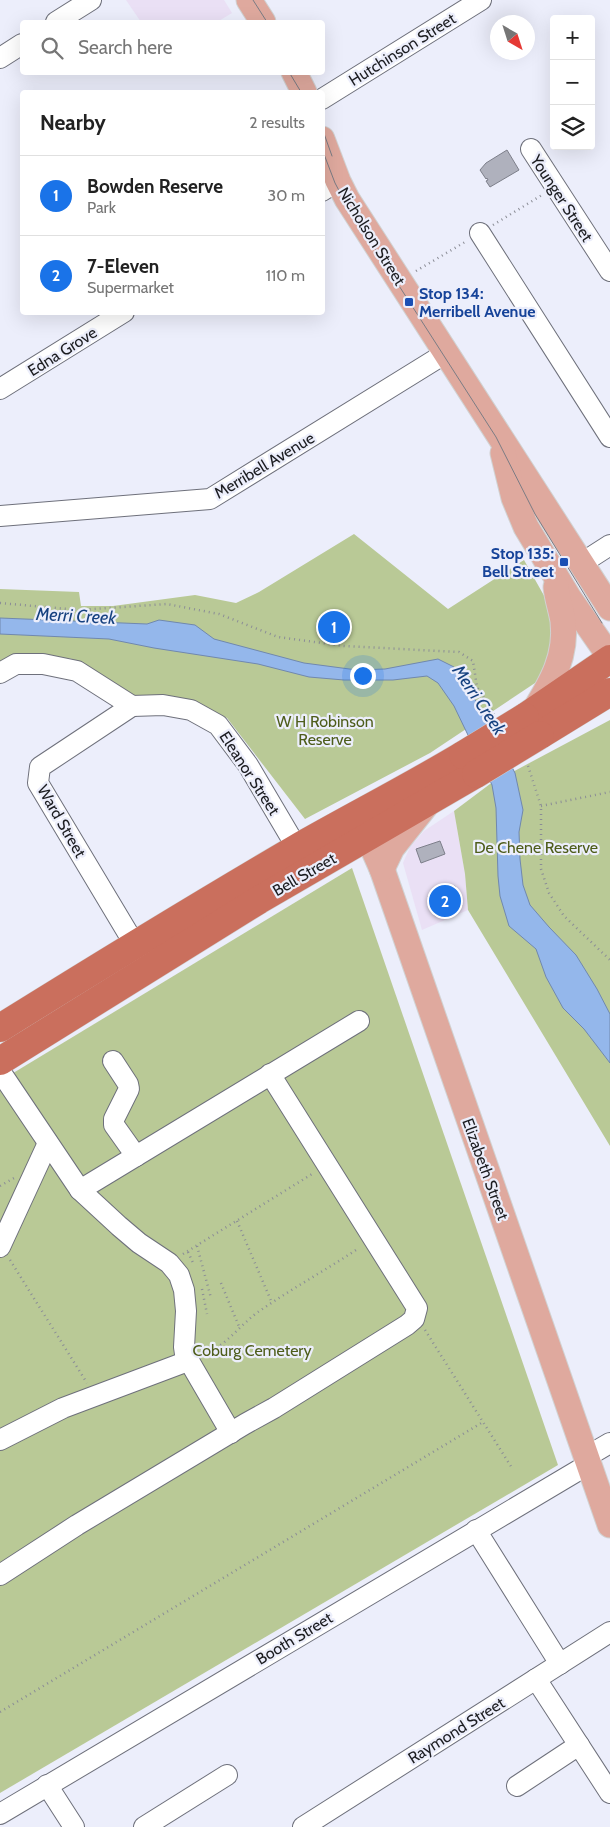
<!DOCTYPE html>
<meta charset="utf-8">
<style>
:root{--surface:#fff;--page:#f6f6f6;--text:#222;--muted:#767676;--line:#e0e0e0;--accent:#1a73e8}
body{margin:0;font-family:Cabin,sans-serif;background:var(--page);color:var(--text)}
.controls{position:absolute;right:15px;top:15px;display:grid;overflow:hidden;border-radius:5px;box-shadow:0 5px 20px #0002}
.controls button{width:45px;height:45px;display:grid;place-items:center;padding:0;border:0;border-bottom:1px solid var(--line);background:var(--surface);color:var(--text);font:25px sans-serif}
.compass{position:absolute;left:490px;top:15px;width:45px;height:45px;border-radius:50%;background:var(--surface);box-shadow:0 5px 20px #0002;rotate:141deg}
.you{position:absolute;left:362px;top:675px;width:18px;height:18px;margin:-12px;border:4px solid #fff;border-radius:50%;background:#1a73e8;box-shadow:0 0 0 8px #1a73e833}
.badge{display:grid;place-items:center;width:32px;height:32px;border-radius:50%;background:var(--accent);color:#fff;font-size:16px;font-weight:700}
.pin{position:absolute;translate:-50% -50%;border:2px solid #fff;box-shadow:0 1px 5px #0006}
.list{margin:0;padding:0;list-style:none}
h2{display:flex;justify-content:space-between;align-items:center;height:65px;margin:0;padding:0 20px;font-size:21px}
h2 small{font-size:16px;font-weight:400;color:var(--muted)}
.list li{display:grid;grid-template-columns:32px 1fr auto;gap:15px;align-items:center;box-sizing:border-box;height:80px;padding:0 20px;border-top:1px solid var(--line)}
.list b{display:block;font-size:19px;white-space:nowrap}
.list p{margin:0;font-size:16px;white-space:nowrap;color:var(--muted)}
.list em{font-size:16px;font-style:normal;color:var(--muted)}
.icon{flex:none;width:28px;height:28px;fill:none;stroke:currentColor;stroke-width:2;stroke-linecap:round;stroke-linejoin:round}
.map{position:relative;flex:none;width:610px;height:1827px;overflow:hidden}
.search{position:absolute;background:var(--surface);box-shadow:0 5px 20px #0002;left:20px;top:20px;width:305px;height:55px;display:flex;align-items:center;gap:12px;box-sizing:border-box;padding:0 18px;border-radius:5px;color:var(--muted);font-size:19px}
.panel{position:absolute;background:var(--surface);box-shadow:0 5px 20px #0002;left:20px;top:90px;width:305px;height:225px;border-radius:5px}
.map>svg:first-child{display:block}
</style>
<div class="map">
<svg width="610" height="1827" viewBox="0 0 610 1827">
<rect width="100%" height="100%" fill="#eceefb"/>
<!-- commercial -->
<g fill="#eae0f5">
<polygon points="126,0 224,0 232,13 217,22 141,22"/>
<polygon points="454,811 465,874 468,910 422,930 403,863 410,847 424,831"/>
</g>
<!-- green -->
<g fill="#b9c996">
<polygon points="354,534 448,609 524,560 547,601 554,629 551,651 541,679 430,753 305,819 227,718 171,696 137,700 73,659 31,655 0,662 0,589 79,592 81,606 113,606 195,595 236,603 259,592"/>
<polygon points="610,720 610,1146 468,910 465,874 454,811 490,784"/>
<polygon points="352,868 558,1465 0,1793 0,1081"/>
</g>
<!-- water -->
<polygon fill="#94b7eb" stroke="#7088ae" points="0,618 147,624 159,620 195,625 214,639 304,663 357,670 385,669 438,659 454,667 488,720 515,773 523,810 519,832 520,859 523,885 530,905 549,927 576,955 597,989 610,1014 610,1063 584,1029 563,1008 546,977 536,949 509,926 500,896 498,876 496,808 492,785 454,706 438,683 427,676 393,680 344,680 309,677 258,664 154,648 109,639 0,634"/>
<!-- building -->
<g fill="#afb1bd" stroke="#7d7f8a">
<polygon points="507,150 519,170 490,187 486,181 488,180 487,178 486,179 480,170 486,163"/>
<polygon points="440,841 445,854 421,863 416,849"/>
<polygon points="455,886 462,906 435,916 428,896"/>
</g>
<g fill="none" stroke-linecap="round" stroke-linejoin="round">
<!-- minor casing -->
<g stroke="#6e707b" stroke-width="22">
<g id="minor">
<polyline points="56,22 91,0"/>
<polyline points="0,58 22,44"/>
<polyline points="322,99 481,0"/>
<polyline points="531,149 610,271"/>
<polyline points="322,191 338,181"/>
<polyline points="480,233 610,437"/>
<polyline points="0,389 124,312"/>
<polyline points="0,516 210,499 446,353"/>
<polyline points="582,563 610,545"/>
<polyline points="0,673 16,664 43,664 77,671 132,706"/>
<polyline points="132,706 40,767 38,783 141,955"/>
<polyline points="132,706 163,705 191,710 218,725 248,765 297,848"/>
<polyline points="113,1061 128,1084 129,1089 114,1119 114,1125 136,1156"/>
<polyline points="0,1071 80,1190 119,1226 139,1243 169,1263 179,1275 184,1290 186,1311 184,1347 185,1354 231,1433"/>
<polyline points="80,1190 359,1021"/>
<polyline points="0,1247 48,1143"/>
<polyline points="0,1440 63,1408 188,1361"/>
<polyline points="586,1457 610,1443"/>
<polyline points="476,1530 560,1664"/>
<polyline points="0,1575 77,1525 245,1424 274,1408 407,1325 414,1319 417,1308 270,1074"/>
<polyline points="536,1679 610,1793"/>
<polyline points="47,1785 74,1827"/>
<polyline points="517,1786 579,1745"/>
<polyline points="0,1814 589,1464"/>
<polyline points="144,1827 227,1775"/>
<polyline points="303,1827 610,1632"/>
</g>
</g>
<!-- major casing -->
<g stroke="#d1d2d2" stroke-width="27">
<g id="major">
<polyline points="249,0 263,22"/>
<polyline points="294,72 304,92"/>
<polyline points="322,139 338,181 347,199 610,608"/>
<polyline points="503,453 514,498 526,527 569,598 610,657"/>
<path d="M534,711C552,682 567,656 563,621C561,609 557,598 556,587"/>
<polyline points="360,819 382,869 610,1525"/>
<polyline points="382,869 392,848 427,804"/>
</g>
</g>
<!-- highway casing -->
<g stroke="#d1d2d2" stroke-width="29">
<g id="highway">
<polyline points="525,717 610,659"/>
<polyline points="540,735 610,692"/>
<path d="M0,1028C98,967 196,907 295,849C351,817 408,788 463,755"/>
<polyline points="0,1061 259,900 476,774"/>
</g>
</g>
<!-- path -->
<g stroke="#8b8d96" stroke-width="2.5" stroke-dasharray="1 4" stroke-linecap="butt">
<polyline points="493,225 542,195"/>
<polyline points="416,271 465,242"/>
<polyline points="0,603 79,610 167,604 219,614 278,637 344,646 459,652 473,661 477,687 494,714"/>
<polyline points="528,766 541,806 541,869 549,893 564,916 610,960"/>
<polyline points="541,806 610,792"/>
<polyline points="0,1186 14,1178"/>
<polyline points="237,1221 272,1303"/>
<polyline points="197,1246 211,1298"/>
<polyline points="188,1252 194,1265"/>
<polyline points="183,1254 312,1174"/>
<polyline points="10,1260 87,1383"/>
<polyline points="221,1283 240,1329"/>
<polyline points="202,1289 207,1314"/>
<polyline points="425,1330 512,1468"/>
<path d="M203,1355C226,1346 239,1326 258,1312C291,1289 326,1270 359,1248"/>
<polyline points="0,1712 483,1422"/>
</g>
<!-- minor -->
<use href="#minor" stroke="#fff" stroke-width="20"/>
<!-- major -->
<use href="#major" stroke="#dfa99e" stroke-width="25"/>
<!-- highway -->
<use href="#highway" stroke="#ca6f5d" stroke-width="28"/>
<!-- tram -->
<g stroke="#7b7c84" stroke-width="1">
<polyline points="253,0 267,22"/>
<polyline points="289,72 301,92"/>
<polyline points="322,128 332,156"/>
<polyline points="322,149 335,183 344,200 496,437 535,514 602,623"/>
</g>
<!-- highway-bridge casing -->
<g stroke="#d1d2d2" stroke-width="29" stroke-linecap="butt">
<g id="highway-bridge">
<polyline points="463,755 525,717"/>
<polyline points="476,774 540,735"/>
</g>
</g>
<!-- highway-bridge -->
<use href="#highway-bridge" stroke="#ca6f5d" stroke-width="28"/>
</g>
<!-- markers -->
<g fill="#1a4fb4" stroke="#eceefb" stroke-width="2">
<rect x="404" y="297" width="10" height="10" rx="2.5"/>
<rect x="559" y="557" width="10" height="10" rx="2.5"/>
</g>
<g text-anchor="middle" stroke-width="4.5" stroke-linejoin="round" paint-order="stroke">
<!-- street labels -->
<g font-size="16" fill="#1b1c20" stroke="#eceefb">
<text transform="translate(402 49) rotate(-32)" y="6">Hutchinson Street</text>
<text transform="translate(562 198) rotate(57)" y="6">Younger Street</text>
<text transform="translate(372 236) rotate(58)" y="6">Nicholson Street</text>
<text transform="translate(62 351) rotate(-32)" y="6">Edna Grove</text>
<text transform="translate(264 465) rotate(-31)" y="6">Merribell Avenue</text>
<text transform="translate(250 773) rotate(57)" y="6">Eleanor Street</text>
<text transform="translate(62 821) rotate(60)" y="6">Ward Street</text>
<text transform="translate(304 874) rotate(-30)" y="6">Bell Street</text>
<text transform="translate(486 1169) rotate(70)" y="6">Elizabeth Street</text>
<text transform="translate(294 1638) rotate(-31)" y="6">Booth Street</text>
<text transform="translate(456 1730) rotate(-32)" y="6">Raymond Street</text>
</g>
<!-- transit labels -->
<g font-size="16" font-weight="bold" fill="#164399" stroke="#eceefb" text-anchor="start">
<text x="419" y="299">Stop 134:<tspan x="419" dy="18">Merribell Avenue</tspan></text>
<text x="554" y="559" text-anchor="end">Stop 135:<tspan x="554" dy="18">Bell Street</tspan></text>
</g>
<!-- park labels -->
<g font-size="16" fill="#4e5d1b" stroke="#eceefb">
<text x="325" y="727">W H Robinson<tspan x="325" dy="18">Reserve</tspan></text>
<text x="536" y="853">De Chene Reserve</text>
<text x="252" y="1356">Coburg Cemetery</text>
</g>
<!-- water labels -->
<g font-size="18" font-style="italic" fill="#16417f" stroke="#eceefb">
<text transform="translate(76 616) rotate(3)" y="6">Merri Creek</text>
<text transform="translate(479 700) rotate(56)" y="6">Merri Creek</text>
</g>
</g>
</svg>
<div class="controls">
<button>+</button>
<button>−</button>
<button><svg class="icon" aria-label="layers" viewBox="0 0 24 24"><path d="M12 4l9 5-9 5-9-5zM3 14l9 5 9-5"/></svg></button>
</div>
<svg class="compass" viewBox="-18 -18 36 36"><path d="M0-13l5 13h-10z" fill="#e53935"/><path d="M0 13l5-13h-10z" fill="#767676"/></svg>
<div class="you"></div>
<div class="pin badge" style="left:334px;top:627px">1</div>
<div class="pin badge" style="left:445px;top:901px">2</div>
<div class="search"><svg class="icon" aria-label="search" viewBox="0 0 24 24"><circle cx="10" cy="10" r="6"/><path d="M15 15l6 6"/></svg>Search here</div>
<section class="panel">
<h2>Nearby<small>2 results</small></h2>
<ul class="list">
<li><span class="badge">1</span><div><b>Bowden Reserve</b><p>Park</p></div><em>30 m</em></li>
<li><span class="badge">2</span><div><b>7-Eleven</b><p>Supermarket</p></div><em>110 m</em></li>
</ul>
</section>
</div>
